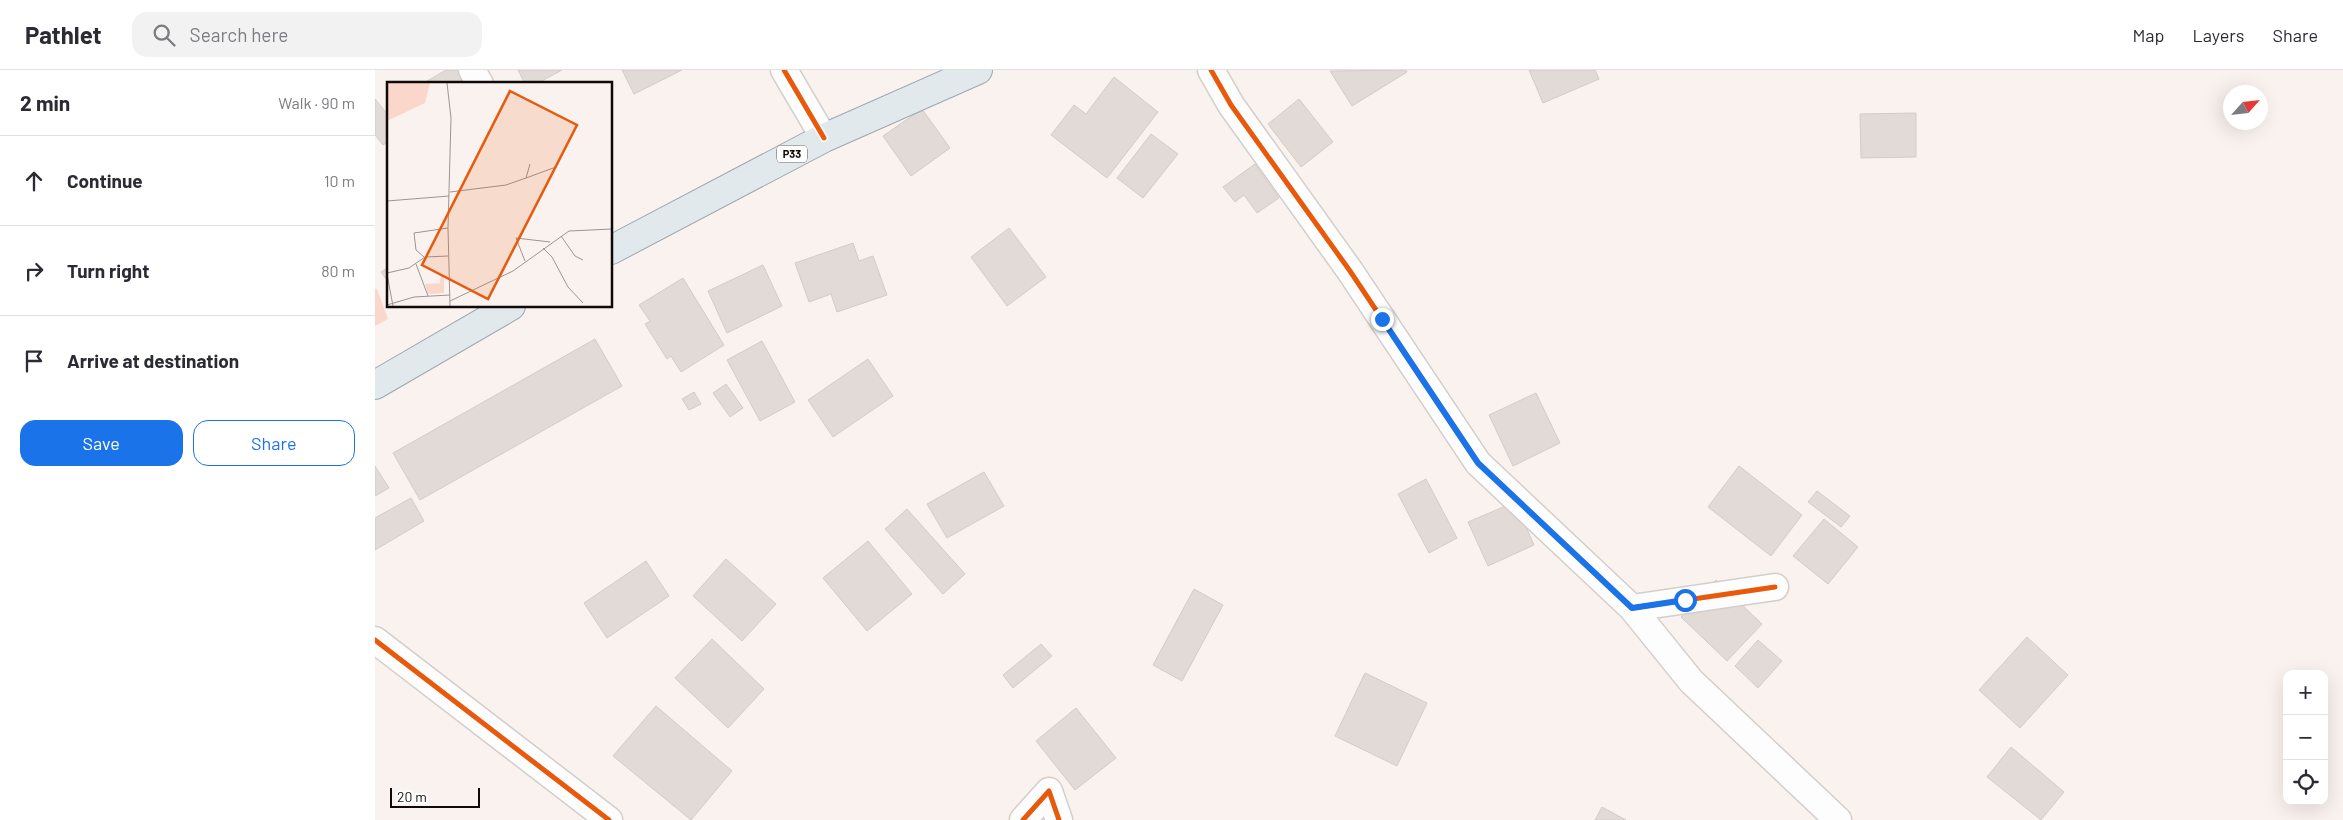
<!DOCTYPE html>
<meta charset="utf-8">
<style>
:root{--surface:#fff;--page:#f2f2f3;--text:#2b2b33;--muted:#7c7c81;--line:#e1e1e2;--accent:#1a73e8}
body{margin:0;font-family:Barlow,sans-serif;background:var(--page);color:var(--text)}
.controls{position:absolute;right:15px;bottom:15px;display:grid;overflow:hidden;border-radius:10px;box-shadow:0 5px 20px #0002}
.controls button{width:45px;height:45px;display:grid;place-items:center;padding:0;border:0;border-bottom:1px solid var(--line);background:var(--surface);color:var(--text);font:25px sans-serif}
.compass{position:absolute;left:1848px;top:15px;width:45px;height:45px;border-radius:50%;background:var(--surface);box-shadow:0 5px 20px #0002;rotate:63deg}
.scale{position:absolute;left:15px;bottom:12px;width:90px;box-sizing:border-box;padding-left:5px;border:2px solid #0f0a08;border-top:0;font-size:14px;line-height:18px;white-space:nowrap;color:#0f0a08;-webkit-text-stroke:4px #fff;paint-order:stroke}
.stop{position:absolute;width:15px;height:15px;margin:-11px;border:4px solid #1a73e8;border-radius:50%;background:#fff}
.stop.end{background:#1a73e8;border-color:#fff;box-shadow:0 1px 5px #0008}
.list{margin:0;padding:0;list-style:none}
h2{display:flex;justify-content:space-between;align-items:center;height:65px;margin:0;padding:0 20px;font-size:21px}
h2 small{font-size:16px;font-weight:400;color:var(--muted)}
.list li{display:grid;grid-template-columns:32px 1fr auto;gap:15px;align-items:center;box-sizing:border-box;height:90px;padding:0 20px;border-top:1px solid var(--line)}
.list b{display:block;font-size:19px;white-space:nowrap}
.list em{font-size:16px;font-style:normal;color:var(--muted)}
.actions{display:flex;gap:10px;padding:15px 20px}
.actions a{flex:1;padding:11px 0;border:1px solid var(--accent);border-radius:15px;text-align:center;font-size:18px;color:var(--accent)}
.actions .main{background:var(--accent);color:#fff}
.icon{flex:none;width:28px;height:28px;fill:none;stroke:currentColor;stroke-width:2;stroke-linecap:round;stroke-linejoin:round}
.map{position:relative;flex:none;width:1968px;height:750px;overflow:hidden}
header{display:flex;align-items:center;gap:30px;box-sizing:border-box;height:70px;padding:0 25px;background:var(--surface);border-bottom:1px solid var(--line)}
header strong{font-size:24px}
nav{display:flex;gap:28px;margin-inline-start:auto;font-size:18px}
.search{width:350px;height:45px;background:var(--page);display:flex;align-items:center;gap:12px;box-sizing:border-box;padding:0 18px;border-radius:15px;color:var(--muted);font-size:19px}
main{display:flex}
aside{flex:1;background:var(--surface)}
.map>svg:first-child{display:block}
</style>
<header>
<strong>Pathlet</strong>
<div class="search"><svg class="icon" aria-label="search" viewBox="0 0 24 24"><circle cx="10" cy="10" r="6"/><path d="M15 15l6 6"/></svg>Search here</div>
<nav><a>Map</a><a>Layers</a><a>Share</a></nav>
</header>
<main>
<aside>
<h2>2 min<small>Walk · 90 m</small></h2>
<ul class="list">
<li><svg class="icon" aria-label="ahead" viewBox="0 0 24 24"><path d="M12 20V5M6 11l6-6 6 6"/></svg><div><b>Continue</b></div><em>10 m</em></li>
<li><svg class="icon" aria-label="right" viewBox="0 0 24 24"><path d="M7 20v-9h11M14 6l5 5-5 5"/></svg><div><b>Turn right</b></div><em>80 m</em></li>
<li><svg class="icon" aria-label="arrive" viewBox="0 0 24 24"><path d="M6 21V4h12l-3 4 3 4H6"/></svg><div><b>Arrive at destination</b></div></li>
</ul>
<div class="actions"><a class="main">Save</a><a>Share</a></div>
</aside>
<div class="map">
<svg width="1968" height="750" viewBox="0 0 1968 750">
<rect width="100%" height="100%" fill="#faf2ef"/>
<!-- green -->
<polygon fill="#fbd7cb" points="0,219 2,219 13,249 0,256"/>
<!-- building -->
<g fill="#e1dad7" stroke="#d2ccc9">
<polygon points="71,0 87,0 92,9 83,14 47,14"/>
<polygon points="143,0 187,0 161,14 150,14"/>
<polygon points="247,0 307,0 259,24"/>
<polygon points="1031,0 1032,2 977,36 955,1"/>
<polygon points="1154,0 1220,0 1224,9 1168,33"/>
<polygon points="739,7 783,42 732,108 676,65 699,35 711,44"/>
<polygon points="0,29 14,46 14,71 8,75 0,65"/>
<polygon points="924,29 958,72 926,97 893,54"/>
<polygon points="547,39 575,78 536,106 508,66"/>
<polygon points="1541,43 1541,87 1486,88 1485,44"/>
<polygon points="776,64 803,84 768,128 742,108"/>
<polygon points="880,94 904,128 882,143 869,125 860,132 848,117"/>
<polygon points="634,158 671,207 632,236 596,187"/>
<polygon points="478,173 484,191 498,186 512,225 462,242 456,224 434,232 420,193"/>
<polygon points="388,195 407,236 352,263 333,221"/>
<polygon points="14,197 14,213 6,202"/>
<polygon points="308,208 349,275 306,302 296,286 292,289 270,254 275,251 264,235"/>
<polygon points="220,269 247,316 45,430 18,383"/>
<polygon points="387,271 420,332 385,351 352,290"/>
<polygon points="493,289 518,326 458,367 433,330"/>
<polygon points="351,314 368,338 355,347 338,323"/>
<polygon points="319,322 326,334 314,340 307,329"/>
<polygon points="1161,323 1185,373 1138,396 1114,345"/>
<polygon points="0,396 14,418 0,426"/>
<polygon points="1364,396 1427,445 1396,486 1333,437"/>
<polygon points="609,402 629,436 572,468 552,434"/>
<polygon points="1051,409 1082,468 1054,483 1023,424"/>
<polygon points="1442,421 1475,446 1466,457 1433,432"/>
<polygon points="36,428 49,451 0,480 0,448"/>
<polygon points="1140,432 1159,475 1113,496 1093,452"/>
<polygon points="532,439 590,504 568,524 510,459"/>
<polygon points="1449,449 1483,477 1453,514 1418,486"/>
<polygon points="493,471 537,524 492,561 448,508"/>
<polygon points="351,489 401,534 367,571 318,526"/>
<polygon points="271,491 294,526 232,568 209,533"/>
<polygon points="1341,510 1387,554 1352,591 1306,547"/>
<polygon points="819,519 848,535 807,611 778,595"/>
<polygon points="1652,567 1693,605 1645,658 1604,620"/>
<polygon points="337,569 389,619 353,658 300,608"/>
<polygon points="1383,570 1407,591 1383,618 1360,596"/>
<polygon points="666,574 677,586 638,618 628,605"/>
<polygon points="990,603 1052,633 1022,696 960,666"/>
<polygon points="281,636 357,701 316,750 238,686"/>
<polygon points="701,638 741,688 700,720 661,671"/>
<polygon points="1636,677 1689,722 1666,750 1612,707"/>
<polygon points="1227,737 1251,750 1220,750"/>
</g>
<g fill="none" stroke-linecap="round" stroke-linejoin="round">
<!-- street casing -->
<g stroke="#d4cecb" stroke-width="29">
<g id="street">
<polyline points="97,0 105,14"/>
<polyline points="409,0 449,68"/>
<polyline points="836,0 856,35 975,201 1103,393 1257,538 1400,517"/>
<polyline points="1257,538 1316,611 1463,750"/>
<polyline points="0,570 234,750"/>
<polyline points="648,750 674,721 684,750"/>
</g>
</g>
<!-- primary casing -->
<g stroke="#9ca7ae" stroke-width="30">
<g id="primary">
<polyline points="236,180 449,68 603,0"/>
<polyline points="0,315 136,236"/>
</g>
</g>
<!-- street -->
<use href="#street" stroke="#fefdfd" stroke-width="26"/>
<!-- primary -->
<use href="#primary" stroke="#e1e9ed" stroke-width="28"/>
<!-- cycleway casing -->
<g stroke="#fff" stroke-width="8">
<g id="cycleway">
<polyline points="409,0 449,68"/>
<polyline points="836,0 856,35 975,201 1103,393 1257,538 1400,517"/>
<polyline points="0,570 234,750"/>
<polyline points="648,750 674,721 684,750"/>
</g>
</g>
<!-- cycleway -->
<use href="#cycleway" stroke="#e8590c" stroke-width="5"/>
</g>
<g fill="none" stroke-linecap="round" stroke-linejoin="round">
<!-- route -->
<polyline stroke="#1a73e8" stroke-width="6" points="1007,249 1103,393 1257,538 1310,530"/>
</g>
<g text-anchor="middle" stroke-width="4.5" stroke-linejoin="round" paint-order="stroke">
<!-- shield labels -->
<rect fill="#fff" stroke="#575452" stroke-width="1" x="402" y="75.5" width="30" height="17" rx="4"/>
<g font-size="11" font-weight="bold" fill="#0f0a08">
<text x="417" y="88">P33</text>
</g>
</g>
<!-- overview -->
<g transform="translate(12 12)">
<rect width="225" height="225" fill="#faf2ef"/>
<path d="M0,1H43L38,21L0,39ZM54,193H57V211L41,212L38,202L53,201Z" fill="#fbd7cb"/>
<path fill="none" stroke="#9c9593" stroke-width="1" d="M60,1L64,36L61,146L63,224M139,96L169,85M63,110L119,103L139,96L143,82M0,119L62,114M174,154L188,174L196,178M156,166L165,175L181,205L196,221M37,175L29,168L27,151L61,146M138,179L129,156L163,160M29,182L41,214M0,191L22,186L38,175L61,174M0,192L6,224M63,219L126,189L182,149L225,147M0,223L27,215L63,213"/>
<path fill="#e8590c" fill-opacity="0.15" stroke="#e8590c" stroke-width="2.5" d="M123,9L190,43L101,217L35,183Z"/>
<rect width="225" height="225" fill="none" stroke="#0f0a08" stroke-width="2.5"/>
</g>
</svg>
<div class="controls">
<button>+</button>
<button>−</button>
<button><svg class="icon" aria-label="locate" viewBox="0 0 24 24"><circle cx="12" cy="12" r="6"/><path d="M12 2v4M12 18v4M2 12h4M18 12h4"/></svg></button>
</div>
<svg class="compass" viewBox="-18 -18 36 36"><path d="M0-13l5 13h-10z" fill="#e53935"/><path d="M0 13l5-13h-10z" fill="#7c7c81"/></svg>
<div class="scale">20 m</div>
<div class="stop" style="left:1310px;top:530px"></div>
<div class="stop end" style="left:1007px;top:249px"></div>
</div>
</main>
